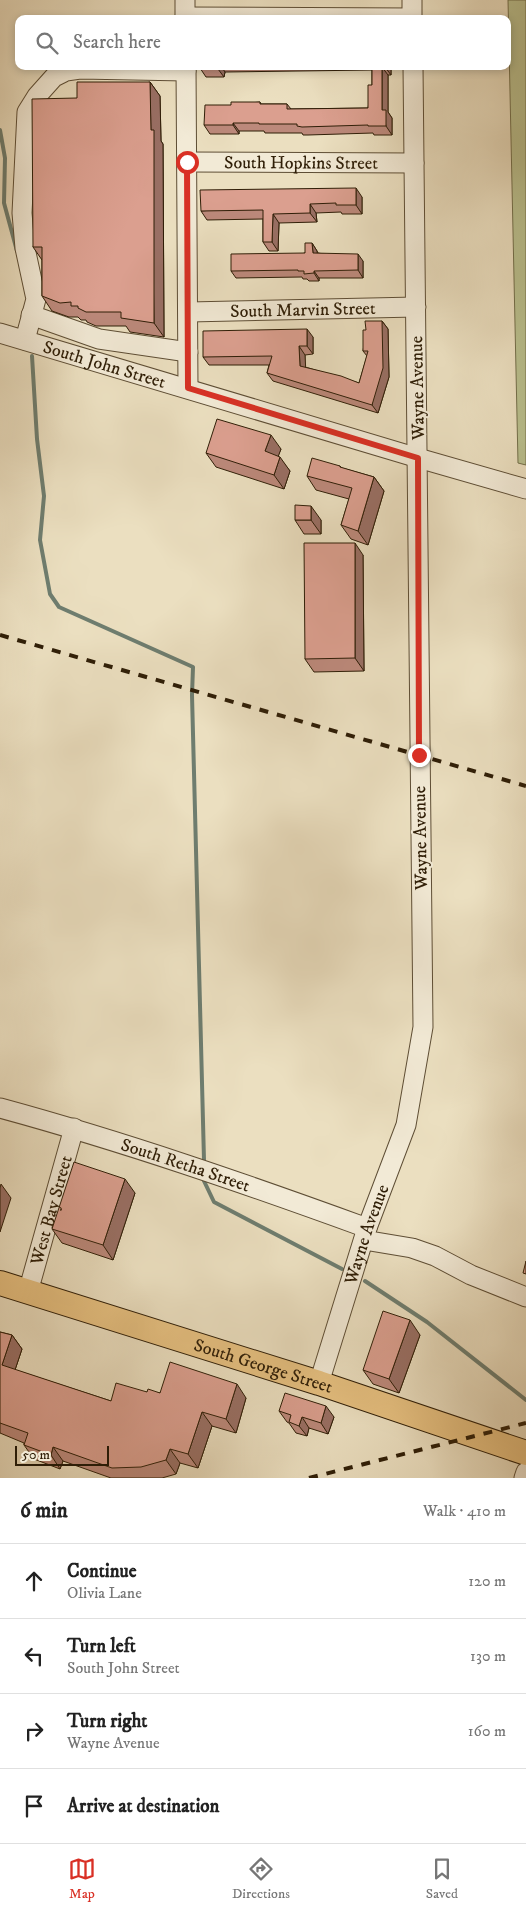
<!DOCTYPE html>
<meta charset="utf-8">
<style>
:root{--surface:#fff;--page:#f6f6f6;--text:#222;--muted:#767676;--line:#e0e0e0;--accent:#d93025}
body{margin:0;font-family:"IM FELL DW Pica",serif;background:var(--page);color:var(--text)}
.scale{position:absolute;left:15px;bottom:12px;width:94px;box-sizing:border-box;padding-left:5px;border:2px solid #2f1e07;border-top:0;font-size:14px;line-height:18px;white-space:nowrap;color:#2f1e07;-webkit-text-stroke:4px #f2ead6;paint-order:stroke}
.stop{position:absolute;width:15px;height:15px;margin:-11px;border:4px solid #d93025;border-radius:50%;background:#fff}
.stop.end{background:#d93025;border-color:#fff;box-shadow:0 1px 5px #0008}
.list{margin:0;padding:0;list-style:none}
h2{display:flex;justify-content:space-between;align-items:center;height:65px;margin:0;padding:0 20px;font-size:21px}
h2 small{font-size:16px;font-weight:400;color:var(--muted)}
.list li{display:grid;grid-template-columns:32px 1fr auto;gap:15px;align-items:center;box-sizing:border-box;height:75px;padding:0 20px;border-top:1px solid var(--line)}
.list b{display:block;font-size:19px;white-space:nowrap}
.list p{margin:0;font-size:16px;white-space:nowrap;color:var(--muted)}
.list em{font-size:16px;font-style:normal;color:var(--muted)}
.icon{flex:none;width:28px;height:28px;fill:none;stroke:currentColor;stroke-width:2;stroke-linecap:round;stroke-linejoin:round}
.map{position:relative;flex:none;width:526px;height:1478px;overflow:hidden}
.search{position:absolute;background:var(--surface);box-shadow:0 2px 8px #0003;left:15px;right:15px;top:15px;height:55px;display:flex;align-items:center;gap:12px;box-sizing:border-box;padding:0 18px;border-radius:10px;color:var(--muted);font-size:19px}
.sheet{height:365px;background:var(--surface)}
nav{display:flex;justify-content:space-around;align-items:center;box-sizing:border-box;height:70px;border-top:1px solid var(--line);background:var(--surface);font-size:14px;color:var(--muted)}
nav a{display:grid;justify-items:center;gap:2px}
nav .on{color:var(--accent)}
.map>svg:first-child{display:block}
</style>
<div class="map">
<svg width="526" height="1478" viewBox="0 0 526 1478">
<rect width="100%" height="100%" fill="#ebdfc0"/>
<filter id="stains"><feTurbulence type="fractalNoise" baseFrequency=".004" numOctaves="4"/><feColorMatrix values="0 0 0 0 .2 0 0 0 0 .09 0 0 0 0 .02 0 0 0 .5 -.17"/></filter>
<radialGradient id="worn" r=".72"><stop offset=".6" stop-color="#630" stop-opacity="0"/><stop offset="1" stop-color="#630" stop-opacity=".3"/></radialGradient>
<!-- green -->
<polygon fill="#bac190" stroke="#74704c" points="508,0 526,0 526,465 518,463"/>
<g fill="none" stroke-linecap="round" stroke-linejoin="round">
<!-- stream -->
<g stroke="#6e7d6f" stroke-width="4">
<polyline points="0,130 5,158 4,203 17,251"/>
<polyline points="32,356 37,439 44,496 40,540 50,594 59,607 193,667 192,695 204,1160"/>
<polyline points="204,1181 214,1202 342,1269"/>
<polyline points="365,1281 427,1322 526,1400"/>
</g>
<!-- minor casing -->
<g stroke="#5e4e35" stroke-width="21">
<g id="minor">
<polyline points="185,0 185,19"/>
<polyline points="412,0 412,19"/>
<polyline points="185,17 412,18"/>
<polyline points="186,66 188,388"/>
<path id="s1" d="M187,162L414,163"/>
<path id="s2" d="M189,312L416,307"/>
<polyline points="31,315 99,339 188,352"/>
<path id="s3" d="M0,333L418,458L526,489"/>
<polyline points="25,340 36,299 25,248 22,213 27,112 37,96 54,77 66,71 80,69 186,71"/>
<path id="s4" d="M0,1108C125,1142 246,1184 367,1228"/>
<polyline points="364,1240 412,1248 435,1256 471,1275 526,1297"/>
<path id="s5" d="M28,1292L74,1128"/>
<path id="s6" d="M319,1383L367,1228L406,1125L423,1027L413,66"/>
<polyline points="524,1478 526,1472"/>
</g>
</g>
<!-- major casing -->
<g stroke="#2f1e07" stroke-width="26">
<g id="major">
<path id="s7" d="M0,1283L319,1383L526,1453"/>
</g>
</g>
<!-- minor -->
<use href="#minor" stroke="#f2ead6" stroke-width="19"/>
<!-- major -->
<use href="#major" stroke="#e6c080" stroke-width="24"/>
<!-- rail -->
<g stroke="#2f1e07" stroke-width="4" stroke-dasharray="9 9" stroke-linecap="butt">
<polyline points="0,635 526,786"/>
<polyline points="309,1478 526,1423"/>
</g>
</g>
<!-- wall -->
<g fill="#bc897b" stroke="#2f1e07">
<polygon points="200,66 391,66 391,75 388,75 388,112 392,118 392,135 374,135 373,133 308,135 303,135 302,133 265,133 264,131 239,131 239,134 210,134 204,125 231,105 260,102 261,104 287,104 291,109 368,108 372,85 372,70 225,72 224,77 206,77 200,68"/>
<polygon points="150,82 160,96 161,141 163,144 164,337 130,332 126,326 96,326 87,322 86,320 81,320 78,317 69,317 52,311 42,296 42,260 33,247 77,98"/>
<polygon points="362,197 362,214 342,214 341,212 316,213 317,222 279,223 278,251 269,251 263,242 263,219 207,220 201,211"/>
<polygon points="312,243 317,251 318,253 363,261 363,278 319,278 319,281 309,281 307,279 303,279 302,277 236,278 231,271 305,253"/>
<polygon points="382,321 388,329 389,377 378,413 273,381 267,373 269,365 209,365 203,357 313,337 313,354 305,355 305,367 359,383 367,356 363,351 366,330"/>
<polygon points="281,449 278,456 290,471 284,489 216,467 206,453"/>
<polygon points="340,466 342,468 374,477 384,491 368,545 351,539 341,525 349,499 316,490 307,476"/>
<polygon points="295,520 321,520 321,534 304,534"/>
<polygon points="363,555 364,671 314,672 305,659"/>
<polygon points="135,1193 113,1260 62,1243 52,1229"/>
<polygon points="0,1332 12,1335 22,1349 15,1370 111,1401 147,1392 246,1398 236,1433 212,1426 198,1468 180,1463 176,1474 162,1478 111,1478 63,1461 60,1469 34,1459 24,1445 24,1443 0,1433"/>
<polygon points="420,1335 399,1393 373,1384 363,1370"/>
<polygon points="279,1411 334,1417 328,1434 309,1428 307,1436 296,1433 289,1423 287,1422"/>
</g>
<!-- shaded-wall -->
<g fill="#996f64" stroke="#2f1e07">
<polygon points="219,66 221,66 225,72 224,77 218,69"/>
<polygon points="385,66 391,66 391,75 385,67"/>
<polygon points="382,67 388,75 388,112 392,118 392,135 386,126 382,110"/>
<polygon points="150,82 160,96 161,141 163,144 164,337 154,323"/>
<polygon points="233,123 239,131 239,134 233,125"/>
<polygon points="356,188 362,197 362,214 356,205"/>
<polygon points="310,204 316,213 317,222 310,213"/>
<polygon points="273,214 279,223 278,251 272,242"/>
<polygon points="312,243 317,251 318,261 313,253"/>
<polygon points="358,254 363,261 363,278 358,270"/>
<polygon points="314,271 319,278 319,281 314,273"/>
<polygon points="382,321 388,329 389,377 378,413 372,405"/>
<polygon points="307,329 313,337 313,354 307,346"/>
<polygon points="299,346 305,355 306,374 300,366"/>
<polygon points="271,435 281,449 275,465 265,451"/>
<polygon points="280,457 290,471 284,489 274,475"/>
<polygon points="374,477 384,491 368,545 358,531"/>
<polygon points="311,506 321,520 321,534 311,520"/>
<polygon points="355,543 363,555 364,671 355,658"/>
<polygon points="125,1179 135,1193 113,1260 103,1245"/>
<polygon points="1,1184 11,1198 0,1232 0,1188"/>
<polygon points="410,1320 420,1335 399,1393 389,1379"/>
<polygon points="12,1335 22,1349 12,1379 2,1365"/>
<polygon points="237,1384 246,1398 236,1433 226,1419"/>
<polygon points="326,1406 334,1417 328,1434 321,1423"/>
<polygon points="202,1412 212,1426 198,1468 188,1454"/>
<polygon points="302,1417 309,1428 307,1436 299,1426"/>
<polygon points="53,1447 63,1461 60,1469 51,1455"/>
<polygon points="170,1449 180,1463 176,1474 166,1460"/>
</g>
<!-- building -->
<g fill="#db9f8f" stroke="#2f1e07">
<polygon points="200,66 219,66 218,69 200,68"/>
<polygon points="372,66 385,66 385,67 382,67 382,110 386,110 386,126 368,126 368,125 302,127 297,126 297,124 259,124 259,123 233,123 233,125 204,125 205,105 231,105 231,102 260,102 260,104 287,104 287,109 368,108 368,85 372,85"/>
<polygon points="77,82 150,82 151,130 154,130 154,323 121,318 121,312 86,312 78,308 78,306 71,306 71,302 60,303 42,296 42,247 33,247 32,99 77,98"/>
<polygon points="356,188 356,205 336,205 336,203 310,204 310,213 273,214 272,242 263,242 263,210 201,211 200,190"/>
<polygon points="305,243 312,243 313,253 358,254 358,270 314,271 314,273 304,274 304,271 298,271 298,270 231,271 231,254 305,253"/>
<polygon points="365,321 382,321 383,368 372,405 267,373 272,356 203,357 203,331 307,329 307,346 299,346 300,366 341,376 359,383 368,351 363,351 363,330 366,330"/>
<polygon points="217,419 271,435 265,451 280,457 274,475 206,453"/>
<polygon points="312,458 340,466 340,467 374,477 358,531 341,525 352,488 307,476"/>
<polygon points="295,505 311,506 311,520 295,520"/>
<polygon points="304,543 355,543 355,658 305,659"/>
<polygon points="74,1162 125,1179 103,1245 52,1229"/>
<polygon points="526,1261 526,1274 523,1273"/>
<polygon points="383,1311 410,1320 389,1379 363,1370"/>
<polygon points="0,1332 12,1335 2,1365 111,1401 116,1383 147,1392 148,1389 160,1393 170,1362 237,1384 226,1419 202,1412 188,1454 170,1449 166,1460 141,1467 112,1468 53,1447 51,1455 24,1445 28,1433 0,1423"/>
<polygon points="285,1393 326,1406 321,1423 302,1417 299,1426 289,1422 291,1415 279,1411"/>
</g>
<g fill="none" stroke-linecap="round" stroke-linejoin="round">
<!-- route -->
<polyline stroke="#d93025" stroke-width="6" points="187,162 188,388 418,458 419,755"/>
</g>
<g text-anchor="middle" stroke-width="4" stroke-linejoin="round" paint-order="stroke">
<!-- street labels -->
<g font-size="18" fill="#2f1e07" stroke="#f2ead6">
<text dy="6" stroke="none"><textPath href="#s1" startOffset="114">South Hopkins Street</textPath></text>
<text dy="6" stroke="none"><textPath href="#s2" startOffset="114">South Marvin Street</textPath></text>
<text dy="6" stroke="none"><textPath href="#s3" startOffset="109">South John Street</textPath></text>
<text transform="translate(417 388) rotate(-91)" y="6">Wayne Avenue</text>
<text transform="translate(420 838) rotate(-91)" y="6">Wayne Avenue</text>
<text dy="6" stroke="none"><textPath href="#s4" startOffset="194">South Retha Street</textPath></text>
<text dy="6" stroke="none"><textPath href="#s5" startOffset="85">West Bay Street</textPath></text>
<text dy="6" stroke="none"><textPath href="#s6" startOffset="156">Wayne Avenue</textPath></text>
<text dy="6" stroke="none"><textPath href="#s7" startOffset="276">South George Street</textPath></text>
</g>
</g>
<rect width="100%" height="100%" filter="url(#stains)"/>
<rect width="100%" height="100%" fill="url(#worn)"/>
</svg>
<div class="scale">50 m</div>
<div class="stop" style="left:187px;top:162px"></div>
<div class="stop end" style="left:419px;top:755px"></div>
<div class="search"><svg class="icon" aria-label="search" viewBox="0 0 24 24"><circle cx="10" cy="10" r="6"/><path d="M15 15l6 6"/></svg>Search here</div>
</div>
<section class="sheet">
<h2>6 min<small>Walk · 410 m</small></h2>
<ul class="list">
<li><svg class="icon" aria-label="ahead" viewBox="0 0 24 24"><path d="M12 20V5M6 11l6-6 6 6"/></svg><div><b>Continue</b><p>Olivia Lane</p></div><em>120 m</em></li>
<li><svg class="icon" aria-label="left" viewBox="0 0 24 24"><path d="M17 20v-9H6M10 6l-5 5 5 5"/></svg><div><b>Turn left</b><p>South John Street</p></div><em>130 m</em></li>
<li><svg class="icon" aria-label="right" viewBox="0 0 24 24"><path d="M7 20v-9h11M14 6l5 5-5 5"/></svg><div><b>Turn right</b><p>Wayne Avenue</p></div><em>160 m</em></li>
<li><svg class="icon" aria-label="arrive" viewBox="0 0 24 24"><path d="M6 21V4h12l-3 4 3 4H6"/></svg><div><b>Arrive at destination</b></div></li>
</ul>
</section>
<nav>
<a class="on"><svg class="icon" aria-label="map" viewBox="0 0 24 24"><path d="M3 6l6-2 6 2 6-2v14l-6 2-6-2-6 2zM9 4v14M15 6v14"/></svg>Map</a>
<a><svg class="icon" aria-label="directions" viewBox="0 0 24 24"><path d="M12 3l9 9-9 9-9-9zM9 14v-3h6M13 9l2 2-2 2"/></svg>Directions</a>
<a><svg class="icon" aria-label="saved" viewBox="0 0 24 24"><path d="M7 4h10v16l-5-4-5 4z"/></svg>Saved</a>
</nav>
